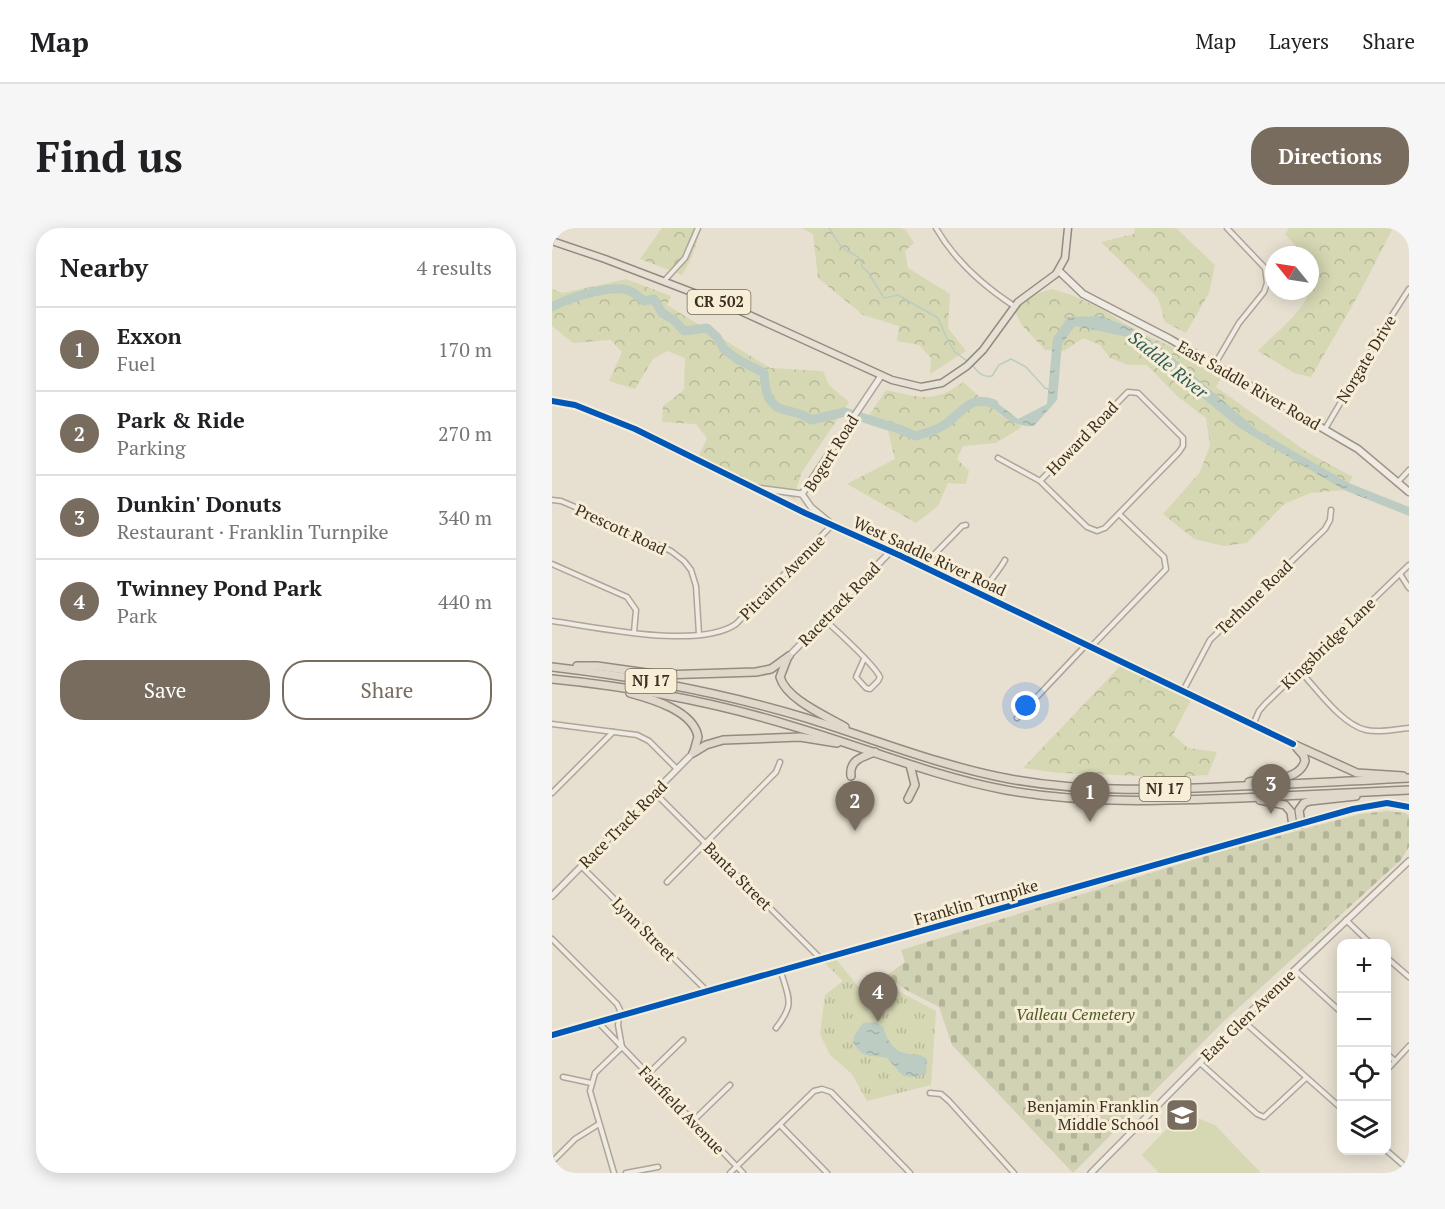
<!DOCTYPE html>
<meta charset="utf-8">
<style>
:root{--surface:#fff;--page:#f6f6f6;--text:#202124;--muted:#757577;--line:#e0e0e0;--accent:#786c5e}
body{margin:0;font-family:"PT Serif",serif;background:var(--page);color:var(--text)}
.controls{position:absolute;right:18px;bottom:18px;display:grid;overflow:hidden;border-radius:12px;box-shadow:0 3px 15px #0003}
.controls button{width:54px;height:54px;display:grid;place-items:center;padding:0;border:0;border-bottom:2px solid var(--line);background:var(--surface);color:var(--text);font:30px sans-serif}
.compass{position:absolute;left:713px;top:18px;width:54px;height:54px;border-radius:50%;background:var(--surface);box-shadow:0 3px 15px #0003;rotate:300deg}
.you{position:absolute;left:474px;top:478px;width:21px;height:21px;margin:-15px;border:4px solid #fff;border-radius:50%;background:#1a73e8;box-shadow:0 0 0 9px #1a73e833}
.badge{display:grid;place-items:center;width:39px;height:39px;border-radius:50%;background:var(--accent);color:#fff;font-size:20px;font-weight:700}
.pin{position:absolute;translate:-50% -50px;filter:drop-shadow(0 2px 3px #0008)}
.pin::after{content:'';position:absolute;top:32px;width:21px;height:18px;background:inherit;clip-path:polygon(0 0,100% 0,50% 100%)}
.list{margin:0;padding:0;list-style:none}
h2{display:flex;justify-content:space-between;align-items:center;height:78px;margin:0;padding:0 24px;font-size:26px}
h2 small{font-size:20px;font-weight:400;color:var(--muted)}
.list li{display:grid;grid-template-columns:39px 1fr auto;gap:18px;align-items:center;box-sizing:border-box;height:84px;padding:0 24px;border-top:2px solid var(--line)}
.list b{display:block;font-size:22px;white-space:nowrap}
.list p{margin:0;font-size:20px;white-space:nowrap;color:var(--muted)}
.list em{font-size:20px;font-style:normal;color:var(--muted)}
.actions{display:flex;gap:12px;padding:18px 24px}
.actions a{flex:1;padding:14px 0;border:2px solid var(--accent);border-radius:24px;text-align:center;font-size:21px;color:var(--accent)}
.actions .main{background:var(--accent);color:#fff}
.icon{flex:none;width:33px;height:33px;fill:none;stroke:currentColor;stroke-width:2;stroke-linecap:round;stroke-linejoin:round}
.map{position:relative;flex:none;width:857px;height:945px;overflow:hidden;border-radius:24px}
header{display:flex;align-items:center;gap:36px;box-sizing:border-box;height:84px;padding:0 30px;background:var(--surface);border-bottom:2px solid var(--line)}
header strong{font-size:28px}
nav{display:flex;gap:33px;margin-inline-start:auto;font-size:21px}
.intro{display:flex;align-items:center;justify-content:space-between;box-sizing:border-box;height:144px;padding:0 36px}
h1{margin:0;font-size:42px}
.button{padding:15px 27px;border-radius:24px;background:var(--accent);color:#fff;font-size:21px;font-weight:700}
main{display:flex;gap:36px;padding:0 36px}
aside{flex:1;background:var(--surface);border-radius:24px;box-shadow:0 3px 15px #0003}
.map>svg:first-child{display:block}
</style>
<header>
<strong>Map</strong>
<nav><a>Map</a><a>Layers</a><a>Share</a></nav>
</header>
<div class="intro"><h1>Find us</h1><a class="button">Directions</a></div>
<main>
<aside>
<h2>Nearby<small>4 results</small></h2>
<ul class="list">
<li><span class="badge">1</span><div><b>Exxon</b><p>Fuel</p></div><em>170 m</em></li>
<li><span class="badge">2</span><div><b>Park &amp; Ride</b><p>Parking</p></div><em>270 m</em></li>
<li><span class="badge">3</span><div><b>Dunkin' Donuts</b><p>Restaurant · Franklin Turnpike</p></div><em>340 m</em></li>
<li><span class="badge">4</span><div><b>Twinney Pond Park</b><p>Park</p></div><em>440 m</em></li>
</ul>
<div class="actions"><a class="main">Save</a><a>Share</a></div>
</aside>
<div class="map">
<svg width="857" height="945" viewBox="0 0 857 945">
<defs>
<pattern id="grass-tufts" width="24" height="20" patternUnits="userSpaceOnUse" patternTransform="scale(1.5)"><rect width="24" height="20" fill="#d6d7b3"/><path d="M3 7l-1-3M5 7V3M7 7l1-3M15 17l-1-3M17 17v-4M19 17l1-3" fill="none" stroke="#b9b99a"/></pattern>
<pattern id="forest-crowns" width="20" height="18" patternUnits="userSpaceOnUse" patternTransform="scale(1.5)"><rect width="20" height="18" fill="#d6d7b3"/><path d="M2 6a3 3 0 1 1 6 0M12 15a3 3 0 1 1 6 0" fill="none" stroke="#b9b99a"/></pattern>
<pattern id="cemetery-stones" width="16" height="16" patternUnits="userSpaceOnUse" patternTransform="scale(1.5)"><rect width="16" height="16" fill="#d1d1b3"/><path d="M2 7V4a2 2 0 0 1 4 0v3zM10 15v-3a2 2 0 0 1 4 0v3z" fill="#b4b49a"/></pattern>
<pattern id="water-ripples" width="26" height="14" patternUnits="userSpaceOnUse" patternTransform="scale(1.5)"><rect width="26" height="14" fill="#bcccc2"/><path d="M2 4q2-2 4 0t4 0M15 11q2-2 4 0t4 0" fill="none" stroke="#a2b0a6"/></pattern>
</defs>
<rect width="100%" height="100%" fill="#e7e0d1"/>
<!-- grass -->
<polygon fill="url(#grass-tufts)" points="283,730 308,761 325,752 384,783 379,857 315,873 300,846 278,827 268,806 273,767 291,753 270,732 276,733"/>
<!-- forest -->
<g fill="url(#forest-crowns)">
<polygon points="110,0 149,0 140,29 130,47 88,31"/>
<polygon points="250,0 348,0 354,2 362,15 353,23 356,40 398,66 396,100 414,123 378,146 379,130 367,117 345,113 347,98 311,87 266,50 261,6"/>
<polygon points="583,0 624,0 663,37 657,65 634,105 613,94 606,70 549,14 582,6"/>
<path d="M737,0H841L807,66L759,149L742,145L706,123C723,104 749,87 758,63C761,56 762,48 765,40L758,33V27H752L733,6Z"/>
<polygon points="74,51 119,68 115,77 218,140 271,143 277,157 297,174 250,244 242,267 244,272 146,230 155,210 144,196 110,194 111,178 132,162 133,130 115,123 101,131 83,161 57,153 70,124 59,112 21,115 0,98 0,61 11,65"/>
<polygon points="500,61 520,67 551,82 585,103 640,128 671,146 664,159 755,224 801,249 792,262 759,265 732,276 695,315 672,318 642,311 611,286 648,244 658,217 654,190 625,168 595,137 576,137 558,130 548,117 531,110 512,123 493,122 469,96 462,81 479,67"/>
<path d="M411,154L448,187L470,199L444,215L411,218L405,231L417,243L414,256L396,255L386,278L364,295L295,256L343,231L336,203L312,195L334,162C366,169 383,176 411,154Z"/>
<polygon points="573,433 641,468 621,507 636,520 665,524 656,547 621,549 507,545 471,540"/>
</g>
<!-- cemetery -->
<polygon fill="url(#cemetery-stones)" points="835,583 853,585 857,588 857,619 849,632 670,795 521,945 400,817 387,779 356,763 334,748 353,734 349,722 670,623 808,586"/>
<!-- pitch -->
<path fill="#d6d7b3" d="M643,889L663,897L709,945H607L590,927C606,911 619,891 643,889Z"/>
<!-- water -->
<g fill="url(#water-ripples)">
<path d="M549,88L582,101L610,120L705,202L797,255L857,279V288L792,262L686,199L576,109L523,98L510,116L505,172L482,198C461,200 446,185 431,171H440L466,191L495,176L501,110L516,89Z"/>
<path d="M324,794L332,800C334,812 343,825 357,826C364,827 369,826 375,831L374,846L362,849L351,848L335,830C319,826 311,832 301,814L302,808L311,795Z"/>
</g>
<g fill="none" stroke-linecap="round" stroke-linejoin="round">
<!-- stream -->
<g stroke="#bcccc2" stroke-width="1.5">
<path d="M277,0C282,6 285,15 291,20C300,28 309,25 310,39L316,44L332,70L346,67L386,90L396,113L403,124L415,133"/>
<path d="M419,136C426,143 429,150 440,148L447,137L459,131L474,139L493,160L496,161"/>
</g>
<!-- river -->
<path stroke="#bcccc2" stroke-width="9" d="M0,79C15,70 53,59 71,61C79,62 85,67 92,73L102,71L110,85L122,92L132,103L155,100L165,109L172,121L185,131L212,145C212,152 213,158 215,165C223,189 242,178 259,192L293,184L347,201L364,208C374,205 383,203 392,197C409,186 418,166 442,176"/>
<!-- minor casing -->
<g stroke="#ada599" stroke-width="7">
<g id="minor">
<path d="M384,0C403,33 430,57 462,78"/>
<polyline points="112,53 133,30 146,0"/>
<polyline points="663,136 687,95 712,64 715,55 713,40 675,0"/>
<polyline points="773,201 839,89 857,61"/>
<polyline points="446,230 488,253 535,299 545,303 553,300 627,224 631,218 631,210 586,165 576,164 488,253"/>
<polyline points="846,254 857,242"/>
<polyline points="0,272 9,273 35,284 119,323 132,333 139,342 144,358 147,406"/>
<polyline points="0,336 75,369 84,382 82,404"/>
<polyline points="371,338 410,298 414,297"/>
<polyline points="848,346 857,360"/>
<path d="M430,367C436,353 446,345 453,332"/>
<path d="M273,392C286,404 321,435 328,449L326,453L318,461L314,460L304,449L312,431"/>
<path d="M0,393C45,399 146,422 184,396L280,297"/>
<polyline points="539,419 614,341 612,329 567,286"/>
<path d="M748,443C765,461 790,497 814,502C828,505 843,501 857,500"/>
<polyline points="631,463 658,412 773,301 778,292 779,282"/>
<polyline points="465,490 534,417"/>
<polyline points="0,496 85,507 97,513 125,541"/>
<polyline points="701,497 707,483 713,476 857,337"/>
<polyline points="102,564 269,731"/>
<polyline points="0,565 61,504"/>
<polyline points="29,638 155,763"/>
<polyline points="115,654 224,544 228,534"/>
<polyline points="794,692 819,716"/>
<polyline points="0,711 65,776 68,782 66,797 70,819"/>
<polyline points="834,729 857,749"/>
<polyline points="743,742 790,785"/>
<polyline points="690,792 790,881"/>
<polyline points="46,794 191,945"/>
<path d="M224,800C243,776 237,771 229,744"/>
<polyline points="834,825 843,833"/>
<polyline points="648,835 705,886 712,889 754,850"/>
<polyline points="834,843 857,818"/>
<polyline points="96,846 131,812"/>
<polyline points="11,849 39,855"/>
<polyline points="378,865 389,866 397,873 462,945"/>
<polyline points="141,893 178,857"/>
<polyline points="228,897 275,945"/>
<polyline points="834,922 857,942"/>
<polyline points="0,934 23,911 47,896"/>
<polyline points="62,945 38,863 43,845 70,819"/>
<polyline points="74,945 106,939"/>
<polyline points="178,945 262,863 270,861 279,864 358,945"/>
</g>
</g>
<!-- tertiary casing -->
<g stroke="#ada599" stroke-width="8">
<g id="tertiary">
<polyline points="0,173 23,177 83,201 253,285 349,328 741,516"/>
<polyline points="205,260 250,266"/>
<polyline points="250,266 329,148"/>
<polyline points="250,266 259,279 277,294"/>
<polyline points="237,428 338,324"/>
<polyline points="0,668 141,525"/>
<polyline points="0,807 801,581 835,575 857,579"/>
<polyline points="539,945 690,792 857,633"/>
</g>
</g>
<!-- secondary casing -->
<g stroke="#9c958a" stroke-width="9">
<polyline id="secondary" points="507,43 531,66 618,111 806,221 857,264"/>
</g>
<!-- primary casing -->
<g stroke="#928b80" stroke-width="9">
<polyline id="primary" points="0,13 53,31 184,81 340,152 369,159 390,155 415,138 431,122 466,74 504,46 513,30 516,0"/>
</g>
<!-- trunk casing -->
<g stroke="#928b80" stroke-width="10">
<g id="trunk">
<path d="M235,431L228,449C234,471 274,488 293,499"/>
<polyline points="25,438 45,438 109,447 204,444 219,441 237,428"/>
<path d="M0,439C86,449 171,465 254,490C322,511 388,538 458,551C535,565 611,562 689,558C745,556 801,553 857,550"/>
<path d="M0,451C81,459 162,474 240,498C312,519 380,548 454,562C532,576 610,573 689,570C745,567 801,565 857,562"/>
<path d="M78,465C100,471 142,483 146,509L142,523"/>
<polyline points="741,516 805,545 851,548"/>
<polyline points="141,525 154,517 171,512 248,509 285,515"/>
<path d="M299,548C297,532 310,529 323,524"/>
<path d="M697,554C714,551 747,554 753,533L752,528L745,520"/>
<polyline points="356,571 363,557 358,537"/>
<polyline points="708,572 733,577 739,584 741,598"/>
<polyline points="749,596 747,582 752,575 758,573 804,568"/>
</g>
</g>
<!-- minor -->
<use href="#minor" stroke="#efebe3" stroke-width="4"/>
<!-- tertiary -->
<use href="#tertiary" stroke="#efebe3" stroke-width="5"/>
<!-- secondary -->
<use href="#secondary" stroke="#efebe3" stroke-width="6"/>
<!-- primary -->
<use href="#primary" stroke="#e6e1d4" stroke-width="6"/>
<!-- trunk -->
<use href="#trunk" stroke="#e0d9cb" stroke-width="7"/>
<!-- cycleway casing -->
<g stroke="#f7eed8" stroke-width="10">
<g id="cycleway">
<polyline points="0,173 23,177 83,201 253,285 349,328 741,516"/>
<polyline points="0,807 801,581 835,575 857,579"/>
</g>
</g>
<!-- cycleway -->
<use href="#cycleway" stroke="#0057b8" stroke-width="6"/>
</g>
<!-- icons -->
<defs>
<g id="school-square" transform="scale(1.725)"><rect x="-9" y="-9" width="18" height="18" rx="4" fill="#786c5e" stroke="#f7eed8"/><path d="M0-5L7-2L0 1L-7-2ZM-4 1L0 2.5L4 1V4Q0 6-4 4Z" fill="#fff"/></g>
</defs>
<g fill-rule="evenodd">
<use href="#school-square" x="630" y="887"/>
</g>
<g text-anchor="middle" stroke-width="6" stroke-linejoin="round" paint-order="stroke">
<!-- shield labels -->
<g fill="#f7eed8" stroke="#756857" stroke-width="1.5">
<rect x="135.5" y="62" width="63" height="24" rx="4.5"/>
<rect x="73.5" y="441" width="51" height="24" rx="4.5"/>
<rect x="587.5" y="549" width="51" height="24" rx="4.5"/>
</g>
<g font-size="15" font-weight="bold" fill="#3d2e20">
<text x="167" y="79">CR 502</text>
<text x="99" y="458">NJ 17</text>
<text x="613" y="566">NJ 17</text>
</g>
<!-- street labels -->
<g font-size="16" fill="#3d2e20" stroke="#f7eed8">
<text transform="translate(814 131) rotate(-59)" y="6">Norgate Drive</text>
<text transform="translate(697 157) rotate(30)" y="6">East Saddle River Road</text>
<text transform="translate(530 210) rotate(-46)" y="6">Howard Road</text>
<text transform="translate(279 225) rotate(-58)" y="6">Bogert Road</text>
<text transform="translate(69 301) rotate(25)" y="6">Prescott Road</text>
<text transform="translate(378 328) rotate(25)" y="6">West Saddle River Road</text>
<text transform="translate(230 349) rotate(-45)" y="6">Pitcairn Avenue</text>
<text transform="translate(702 369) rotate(-44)" y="6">Terhune Road</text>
<text transform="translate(287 376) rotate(-46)" y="6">Racetrack Road</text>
<text transform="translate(776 415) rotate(-44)" y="6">Kingsbridge Lane</text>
<text transform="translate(71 596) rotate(-45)" y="6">Race Track Road</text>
<text transform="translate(186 648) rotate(45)" y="6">Banta Street</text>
<text transform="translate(424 674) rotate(-16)" y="6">Franklin Turnpike</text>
<text transform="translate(92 701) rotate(45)" y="6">Lynn Street</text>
<text transform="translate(696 787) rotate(-44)" y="6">East Glen Avenue</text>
<text transform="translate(130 882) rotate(46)" y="6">Fairfield Avenue</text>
</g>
<!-- park labels -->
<g font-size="16" font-style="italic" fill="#4d5a26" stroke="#f7eed8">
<text x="523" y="792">Valleau Cemetery</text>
</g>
<!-- poi labels -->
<g font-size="16" fill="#3d2e20" stroke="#f7eed8" text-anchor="end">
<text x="607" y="884">Benjamin Franklin<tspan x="607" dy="18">Middle School</tspan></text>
</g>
<!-- water labels -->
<g font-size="18" font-style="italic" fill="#2f5d5a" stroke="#f7eed8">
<text transform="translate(616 137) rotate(39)" y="6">Saddle River</text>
</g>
</g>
</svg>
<div class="controls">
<button>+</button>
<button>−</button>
<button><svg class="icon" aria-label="locate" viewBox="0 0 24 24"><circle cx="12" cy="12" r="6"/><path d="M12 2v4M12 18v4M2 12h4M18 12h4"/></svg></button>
<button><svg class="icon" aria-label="layers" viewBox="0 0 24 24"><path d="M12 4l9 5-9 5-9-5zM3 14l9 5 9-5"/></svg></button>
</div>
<svg class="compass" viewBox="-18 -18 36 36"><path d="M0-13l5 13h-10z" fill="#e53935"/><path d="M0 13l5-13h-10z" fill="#757577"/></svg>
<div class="you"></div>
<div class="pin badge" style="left:538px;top:594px">1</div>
<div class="pin badge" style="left:303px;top:603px">2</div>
<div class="pin badge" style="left:719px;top:586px">3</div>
<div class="pin badge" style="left:326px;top:794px">4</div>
</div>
</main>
